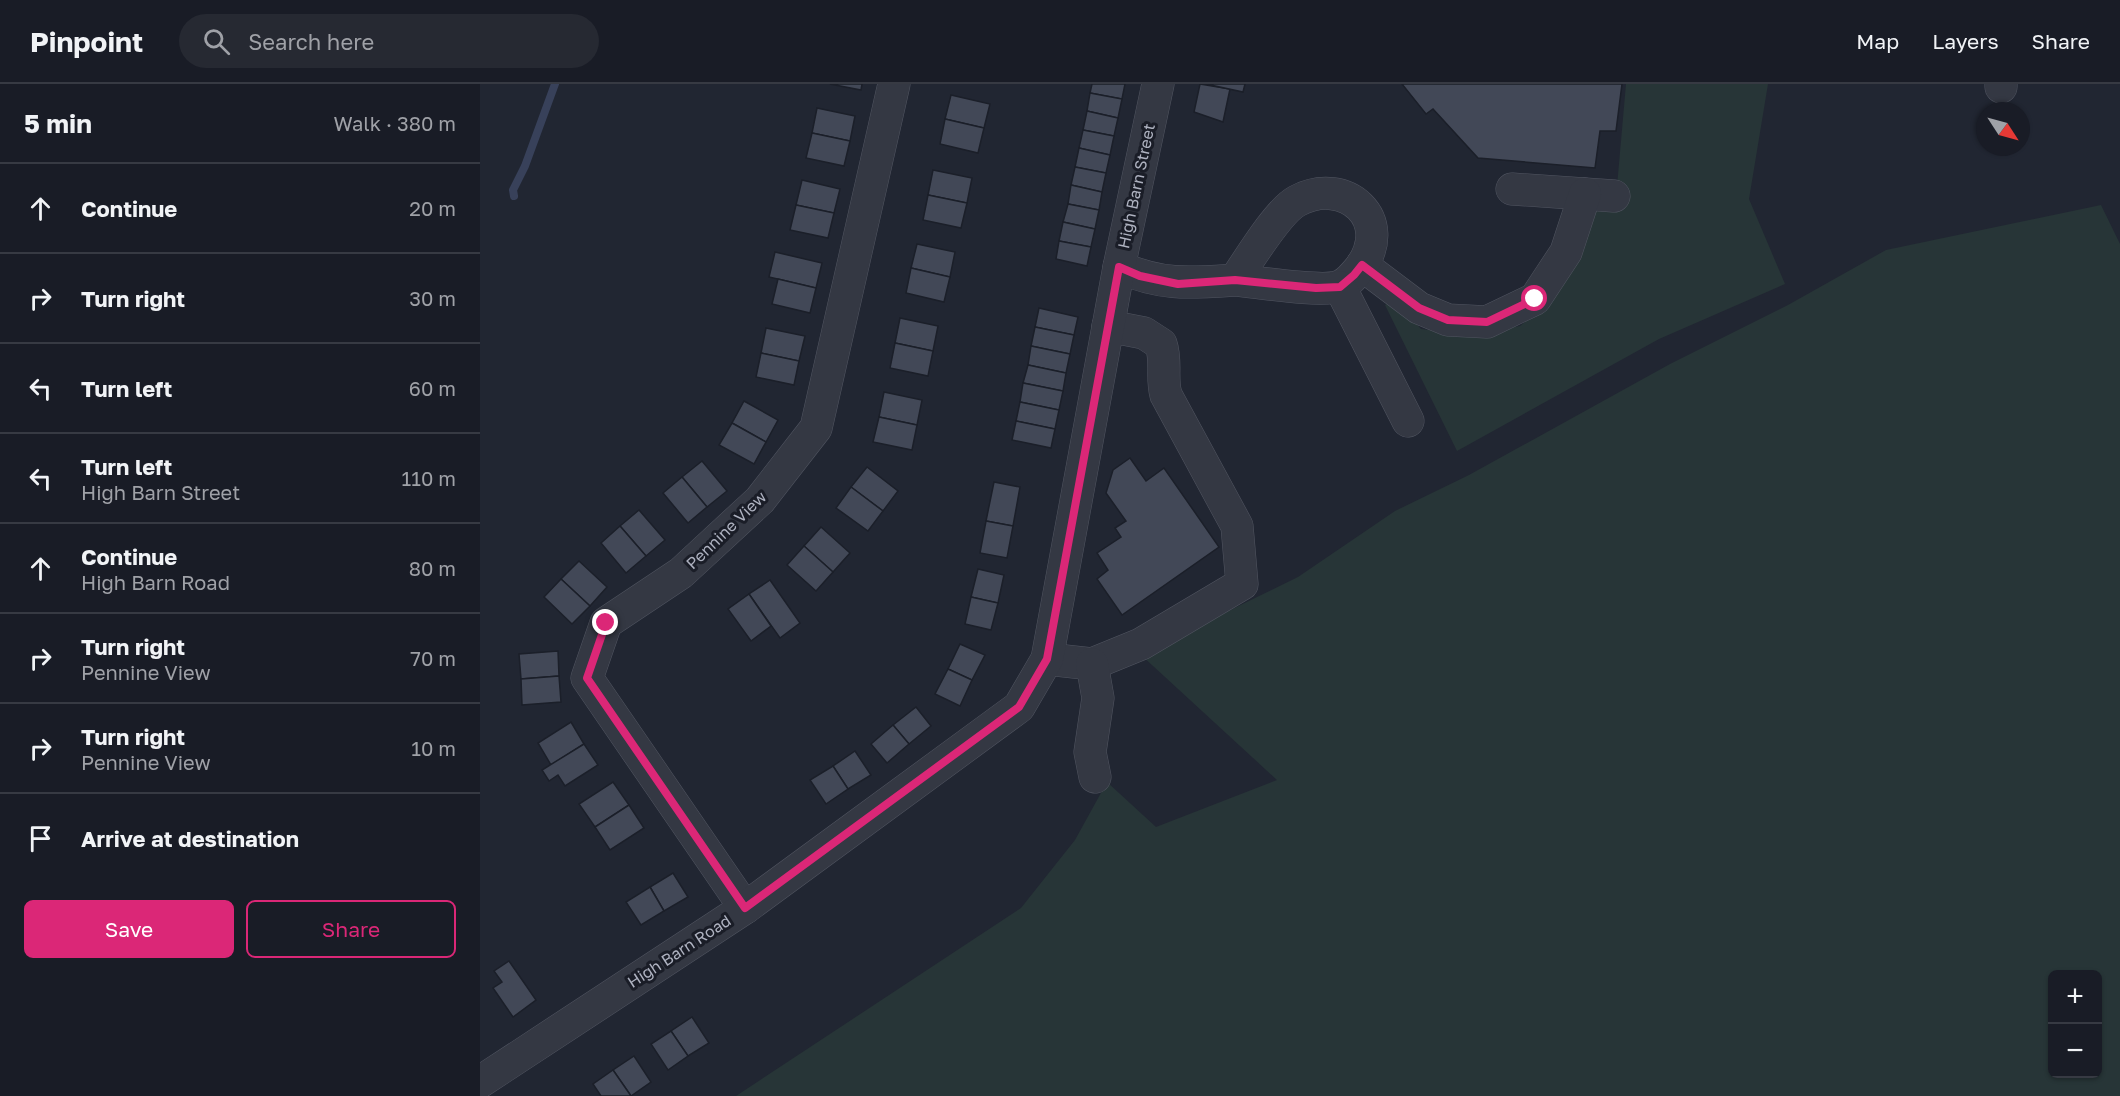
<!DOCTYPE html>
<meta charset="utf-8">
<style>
:root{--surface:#191c26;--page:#262932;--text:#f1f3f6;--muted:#9fa1a7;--line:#373a43;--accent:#db2777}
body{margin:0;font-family:"Golos Text",sans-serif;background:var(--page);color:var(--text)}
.controls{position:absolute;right:18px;bottom:18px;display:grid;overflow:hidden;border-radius:9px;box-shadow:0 2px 4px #0004}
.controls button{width:54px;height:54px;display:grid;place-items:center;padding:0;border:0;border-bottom:2px solid var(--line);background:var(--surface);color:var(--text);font:30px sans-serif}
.compass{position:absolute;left:1496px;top:18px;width:54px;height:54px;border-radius:50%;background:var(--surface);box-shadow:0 2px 4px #0004;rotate:126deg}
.stop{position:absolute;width:18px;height:18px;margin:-14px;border:4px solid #db2777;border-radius:50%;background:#fff}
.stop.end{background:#db2777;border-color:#fff;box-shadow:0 2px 6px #0008}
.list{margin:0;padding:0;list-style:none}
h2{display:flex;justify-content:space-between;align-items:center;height:78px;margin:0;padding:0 24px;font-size:26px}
h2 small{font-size:20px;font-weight:400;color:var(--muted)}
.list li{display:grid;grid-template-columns:39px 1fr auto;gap:18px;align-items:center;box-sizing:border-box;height:90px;padding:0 24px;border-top:2px solid var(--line)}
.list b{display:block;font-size:22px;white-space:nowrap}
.list p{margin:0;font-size:20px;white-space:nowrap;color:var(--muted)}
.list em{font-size:20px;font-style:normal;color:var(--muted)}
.actions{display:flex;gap:12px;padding:18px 24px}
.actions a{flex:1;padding:14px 0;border:2px solid var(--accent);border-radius:9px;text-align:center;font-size:21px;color:var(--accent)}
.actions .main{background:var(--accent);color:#fff}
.icon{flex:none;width:33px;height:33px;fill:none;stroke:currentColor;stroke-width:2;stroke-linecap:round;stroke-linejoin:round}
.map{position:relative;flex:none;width:1640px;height:1012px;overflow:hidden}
header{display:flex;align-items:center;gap:36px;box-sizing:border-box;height:84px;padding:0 30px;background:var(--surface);border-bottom:2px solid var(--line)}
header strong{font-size:28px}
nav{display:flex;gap:33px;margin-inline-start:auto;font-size:21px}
.search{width:420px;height:54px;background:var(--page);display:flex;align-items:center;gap:15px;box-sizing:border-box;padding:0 21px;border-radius:33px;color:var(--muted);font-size:22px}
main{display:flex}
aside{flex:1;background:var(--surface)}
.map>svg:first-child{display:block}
</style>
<header>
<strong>Pinpoint</strong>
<div class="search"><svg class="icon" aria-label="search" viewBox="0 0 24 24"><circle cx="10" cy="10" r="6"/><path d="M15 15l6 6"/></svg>Search here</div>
<nav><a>Map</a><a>Layers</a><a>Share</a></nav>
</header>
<main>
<aside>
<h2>5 min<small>Walk · 380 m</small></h2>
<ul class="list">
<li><svg class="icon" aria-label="ahead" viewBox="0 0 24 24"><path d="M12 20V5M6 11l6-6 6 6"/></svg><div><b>Continue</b></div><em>20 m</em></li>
<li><svg class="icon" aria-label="right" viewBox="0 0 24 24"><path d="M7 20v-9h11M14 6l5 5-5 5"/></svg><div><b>Turn right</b></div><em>30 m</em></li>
<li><svg class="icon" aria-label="left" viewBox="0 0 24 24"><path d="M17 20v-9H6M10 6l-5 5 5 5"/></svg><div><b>Turn left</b></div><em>60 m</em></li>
<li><svg class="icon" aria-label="left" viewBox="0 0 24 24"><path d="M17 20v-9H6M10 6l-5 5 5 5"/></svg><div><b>Turn left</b><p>High Barn Street</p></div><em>110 m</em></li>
<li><svg class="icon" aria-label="ahead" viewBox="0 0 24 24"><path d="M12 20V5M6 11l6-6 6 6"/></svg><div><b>Continue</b><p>High Barn Road</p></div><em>80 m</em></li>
<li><svg class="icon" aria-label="right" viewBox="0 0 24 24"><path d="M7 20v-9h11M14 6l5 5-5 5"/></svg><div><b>Turn right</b><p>Pennine View</p></div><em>70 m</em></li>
<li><svg class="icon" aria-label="right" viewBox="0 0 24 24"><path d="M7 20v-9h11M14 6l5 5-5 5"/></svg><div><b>Turn right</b><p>Pennine View</p></div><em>10 m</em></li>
<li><svg class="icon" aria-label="arrive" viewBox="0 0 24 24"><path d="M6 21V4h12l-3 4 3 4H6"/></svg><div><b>Arrive at destination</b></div></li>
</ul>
<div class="actions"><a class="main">Save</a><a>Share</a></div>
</aside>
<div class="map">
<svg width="1640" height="1012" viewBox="0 0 1640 1012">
<rect width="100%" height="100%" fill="#212632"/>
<!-- green -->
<g fill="#273537" fill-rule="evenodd">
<polygon points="1146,0 1288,0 1269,115 1305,200 1179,255 977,367 905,221 914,215 941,245 989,251 1040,242 1070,217 1113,128 1135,125"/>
<path d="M1621,121L1640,160V1012H256L541,824L595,756L627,698L676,743L797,696L660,570L818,493L915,427L989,391L1190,280L1308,221L1406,166ZM1572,890H1618V990H1572Z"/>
</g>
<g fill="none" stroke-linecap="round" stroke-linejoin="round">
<!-- stream -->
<polyline stroke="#38415a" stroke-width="8" points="34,112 33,106 45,82 75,0"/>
</g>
<!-- building -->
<g fill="#424857" stroke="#1b1f29" stroke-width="1.5">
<polygon points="350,0 382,0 381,6"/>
<polygon points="612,0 645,0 642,15 610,9"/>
<polygon points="720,0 750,5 743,38 714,28"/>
<polygon points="726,0 765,0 763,8"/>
<polygon points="922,0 1142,0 1136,47 1120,47 1115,84 998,74 953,25 946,30"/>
<polygon points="610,9 642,15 638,34 607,27"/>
<polygon points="471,11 510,20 504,44 465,35"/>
<polygon points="337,24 375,32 370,57 332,49"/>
<polygon points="607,27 638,34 634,52 603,46"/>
<polygon points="465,35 504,44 498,69 460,60"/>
<polygon points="603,46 634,52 630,71 599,64"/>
<polygon points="332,49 370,57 364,82 326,74"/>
<polygon points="599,64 630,71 626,89 595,83"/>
<polygon points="595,83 626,89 622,108 591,101"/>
<polygon points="453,86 492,94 487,119 448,111"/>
<polygon points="322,96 360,105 354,129 316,121"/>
<polygon points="591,101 622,108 619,126 588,120"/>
<polygon points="448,111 487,119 481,144 443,136"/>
<polygon points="588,120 619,126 615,145 583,138"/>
<polygon points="316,121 354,129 348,154 310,146"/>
<polygon points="583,138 615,145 611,163 579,157"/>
<polygon points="579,157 611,163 607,182 576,175"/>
<polygon points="437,160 475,168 470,193 431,184"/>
<polygon points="295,168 342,179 336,204 289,193"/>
<polygon points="431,184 470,193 464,218 426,209"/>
<polygon points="298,195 336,204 330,229 292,220"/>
<polygon points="559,224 598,233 594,251 555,243"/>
<polygon points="420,234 458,242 453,267 415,259"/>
<polygon points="555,243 594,251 590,270 551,262"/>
<polygon points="286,244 325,252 319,277 281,269"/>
<polygon points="415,259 453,267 448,292 410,284"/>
<polygon points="551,262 590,270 586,289 548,281"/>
<polygon points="281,269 319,277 314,301 276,293"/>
<polygon points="548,281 586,289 583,307 543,299"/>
<polygon points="543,299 583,307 579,326 540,318"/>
<polygon points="404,308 442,316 437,341 399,333"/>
<polygon points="264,317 298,336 286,358 252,339"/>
<polygon points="540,318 579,326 575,345 536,337"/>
<polygon points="399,333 437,341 432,366 393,358"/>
<polygon points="536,337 575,345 571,364 532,356"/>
<polygon points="252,339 286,358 274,380 239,361"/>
<polygon points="650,374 666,397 684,384 739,463 642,531 617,495 628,486 617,469 641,453 635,444 646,437 626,409 633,386"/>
<polygon points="222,377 247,407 227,423 202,393"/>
<polygon points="387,383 418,407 403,427 371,403"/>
<polygon points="202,393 227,423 208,439 183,409"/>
<polygon points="514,398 540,403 533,442 506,437"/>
<polygon points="371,403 403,427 388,447 356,424"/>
<polygon points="159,426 185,456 166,472 140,442"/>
<polygon points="506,437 533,442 527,474 500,469"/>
<polygon points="140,442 166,472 146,489 121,459"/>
<polygon points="341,443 370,469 353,488 324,462"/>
<polygon points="324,462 353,488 336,507 307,481"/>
<polygon points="99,477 127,503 110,522 81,495"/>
<polygon points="498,485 524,491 518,519 491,513"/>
<polygon points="81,495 110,522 92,540 64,513"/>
<polygon points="290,496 320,539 300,554 269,510"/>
<polygon points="269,510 291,542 271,557 248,525"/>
<polygon points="491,513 518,519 511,546 485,540"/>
<polygon points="480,560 505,571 492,596 468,585"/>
<polygon points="78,567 79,592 41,595 39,570"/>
<polygon points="468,585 492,596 480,622 455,610"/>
<polygon points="79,592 81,618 42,621 41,595"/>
<polygon points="436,623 451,642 429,660 413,641"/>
<polygon points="91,638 104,660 71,681 58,659"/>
<polygon points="413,641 429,660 407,679 391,660"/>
<polygon points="104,660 118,681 85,702 78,691 69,697 62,686"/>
<polygon points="375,667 391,691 368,705 353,682"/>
<polygon points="353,682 368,705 346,720 330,696"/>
<polygon points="133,698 149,721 115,743 99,720"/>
<polygon points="149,721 164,744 130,766 115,743"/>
<polygon points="193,789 208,813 184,827 170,803"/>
<polygon points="170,803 184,827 161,841 146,818"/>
<polygon points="29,877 56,916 33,933 13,904 22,898 14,887"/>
<polygon points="212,933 229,959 208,972 191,947"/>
<polygon points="191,947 208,972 188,986 171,960"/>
<polygon points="154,972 171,998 151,1012 133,986"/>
<polygon points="133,986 151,1012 121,1012 113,1000"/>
</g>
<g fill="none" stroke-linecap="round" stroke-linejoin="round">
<!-- minor casing -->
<g stroke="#515561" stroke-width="33">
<g id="minor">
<polyline points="1521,0 1521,3"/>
<polyline points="1032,105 1134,112"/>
<polyline points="882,181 939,224 968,236 1007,238 1055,215 1086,168 1105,110"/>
<path d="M639,183C682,202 710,199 755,196C768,177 798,127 817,117C866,91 915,136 880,184C875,190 868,199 860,202C843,209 777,198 755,196"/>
<polyline points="860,203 928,337"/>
<path d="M567,575L612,580L661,560L762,500L757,442L686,311C681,294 687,278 681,260L664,249L628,242"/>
<polyline points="612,580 618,614 610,668 615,693"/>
<polyline points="265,824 107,594 126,539 201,489 280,416 336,344 414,0"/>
<polyline points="0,998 265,824 539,623 567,575 639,183 678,0"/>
</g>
</g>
<!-- minor -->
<use href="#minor" stroke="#343843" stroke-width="32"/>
</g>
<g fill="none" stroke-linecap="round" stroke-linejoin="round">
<!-- route -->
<polyline stroke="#db2777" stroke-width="8" points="126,539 107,594 265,824 539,623 567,575 639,183 660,192 698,200 755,196 836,204 860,203 874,191 882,181 939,224 968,236 1007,238 1055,215"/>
</g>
<g text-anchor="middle" stroke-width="6" stroke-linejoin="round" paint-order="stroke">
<!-- street labels -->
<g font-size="16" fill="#aeb2c0" stroke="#1a1d27">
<text transform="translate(656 102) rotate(-78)" y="6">High Barn Street</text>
<text transform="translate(246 446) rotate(-44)" y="6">Pennine View</text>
<text transform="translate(199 867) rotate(-33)" y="6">High Barn Road</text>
</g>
</g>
</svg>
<div class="controls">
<button>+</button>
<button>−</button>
</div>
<svg class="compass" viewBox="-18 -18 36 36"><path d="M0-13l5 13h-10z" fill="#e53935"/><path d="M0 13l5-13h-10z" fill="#9fa1a7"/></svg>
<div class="stop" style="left:1055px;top:215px"></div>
<div class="stop end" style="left:126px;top:539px"></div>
</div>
</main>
